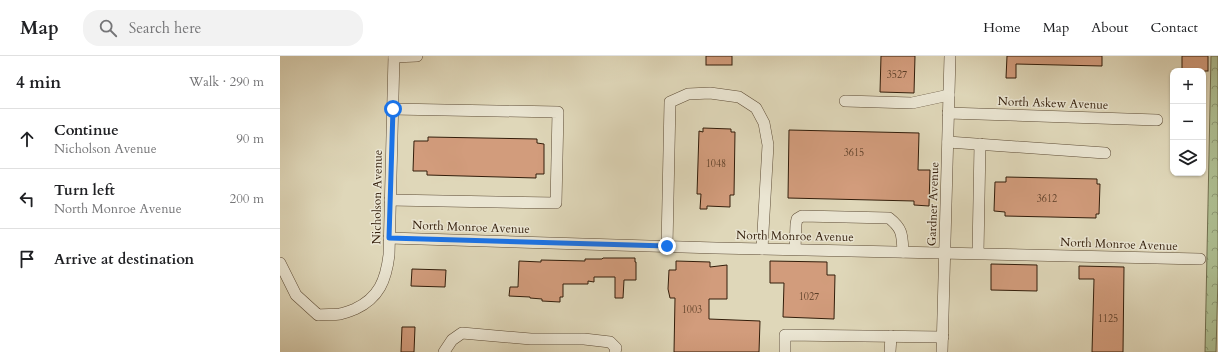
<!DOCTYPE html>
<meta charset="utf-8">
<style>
:root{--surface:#fff;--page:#f2f2f2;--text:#202124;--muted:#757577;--line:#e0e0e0}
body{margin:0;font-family:Cardo,serif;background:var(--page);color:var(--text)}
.controls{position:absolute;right:12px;top:12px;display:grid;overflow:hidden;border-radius:8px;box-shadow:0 1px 3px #0004}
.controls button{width:36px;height:36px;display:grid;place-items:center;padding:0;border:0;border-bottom:1px solid var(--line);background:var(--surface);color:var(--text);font:20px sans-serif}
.stop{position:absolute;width:12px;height:12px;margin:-9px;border:3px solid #1a73e8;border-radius:50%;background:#fff}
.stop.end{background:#1a73e8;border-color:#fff;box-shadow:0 1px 4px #0008}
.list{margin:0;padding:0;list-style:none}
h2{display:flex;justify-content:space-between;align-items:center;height:52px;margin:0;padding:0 16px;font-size:17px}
h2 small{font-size:13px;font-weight:400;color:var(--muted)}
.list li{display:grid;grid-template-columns:26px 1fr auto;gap:12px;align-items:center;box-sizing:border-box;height:60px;padding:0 16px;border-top:1px solid var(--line)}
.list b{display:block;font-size:15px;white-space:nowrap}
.list p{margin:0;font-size:13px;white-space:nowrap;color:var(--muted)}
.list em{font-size:13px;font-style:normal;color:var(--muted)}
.icon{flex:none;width:22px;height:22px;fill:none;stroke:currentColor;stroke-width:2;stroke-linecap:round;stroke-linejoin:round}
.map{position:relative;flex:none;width:938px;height:296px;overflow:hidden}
header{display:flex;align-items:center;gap:24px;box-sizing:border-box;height:56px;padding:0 20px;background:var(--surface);border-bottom:1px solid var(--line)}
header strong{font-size:19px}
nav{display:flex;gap:22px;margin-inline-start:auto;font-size:14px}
.search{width:280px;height:36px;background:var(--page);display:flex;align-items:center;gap:10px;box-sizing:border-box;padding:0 14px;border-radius:16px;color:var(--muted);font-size:15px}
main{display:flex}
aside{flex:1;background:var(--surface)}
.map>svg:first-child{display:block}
</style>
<header>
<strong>Map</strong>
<div class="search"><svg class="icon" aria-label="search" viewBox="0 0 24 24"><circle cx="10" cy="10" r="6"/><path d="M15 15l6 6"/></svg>Search here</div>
<nav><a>Home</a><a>Map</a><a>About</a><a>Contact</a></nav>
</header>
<main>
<aside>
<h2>4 min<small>Walk · 290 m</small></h2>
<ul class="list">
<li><svg class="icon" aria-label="ahead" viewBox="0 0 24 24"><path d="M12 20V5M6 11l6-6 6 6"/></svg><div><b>Continue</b><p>Nicholson Avenue</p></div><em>90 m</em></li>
<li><svg class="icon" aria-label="left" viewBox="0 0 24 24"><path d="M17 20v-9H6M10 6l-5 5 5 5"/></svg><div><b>Turn left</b><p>North Monroe Avenue</p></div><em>200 m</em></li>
<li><svg class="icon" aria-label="arrive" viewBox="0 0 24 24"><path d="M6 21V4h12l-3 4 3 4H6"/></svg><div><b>Arrive at destination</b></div></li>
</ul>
</aside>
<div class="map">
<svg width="938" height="296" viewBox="0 0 938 296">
<defs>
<pattern id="forest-crowns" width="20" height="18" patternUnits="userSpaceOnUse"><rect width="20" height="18" fill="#aebf92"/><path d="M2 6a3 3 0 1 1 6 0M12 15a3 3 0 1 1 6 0" fill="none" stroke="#8e9b75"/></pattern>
</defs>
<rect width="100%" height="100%" fill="#dfd7b9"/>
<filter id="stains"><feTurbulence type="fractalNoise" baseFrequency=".005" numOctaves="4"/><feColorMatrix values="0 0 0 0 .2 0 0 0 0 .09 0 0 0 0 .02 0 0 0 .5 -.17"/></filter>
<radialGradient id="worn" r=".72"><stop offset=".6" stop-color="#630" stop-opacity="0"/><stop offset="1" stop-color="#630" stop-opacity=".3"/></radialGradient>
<!-- forest -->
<polygon fill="url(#forest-crowns)" stroke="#706e4e" points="931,0 938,0 938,221 936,296 925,296"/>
<!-- building -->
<g fill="#d29c7c" stroke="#321d0a">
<rect x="426" y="0" width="26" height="9"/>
<polygon points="601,0 635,0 634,37 600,36"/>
<polygon points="727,0 822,0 822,10 736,8 736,22 726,22"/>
<rect x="902" y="0" width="26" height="15"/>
<polygon points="423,72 451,73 451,76 455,76 454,139 450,139 450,151 427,150 427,153 420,153 421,138 417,138 419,75 423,76"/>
<polygon points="509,74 639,77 638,114 650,114 649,150 634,149 634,145 508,142"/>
<polygon points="148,81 257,83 257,87 264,88 264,118 256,118 256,122 147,119 147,115 133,115 134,85 148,85"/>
<polygon points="726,121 817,123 817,128 820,128 819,158 816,158 816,162 725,160 725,156 714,155 715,126 726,126"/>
<polygon points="323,202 355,202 355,206 356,206 356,224 344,224 343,242 335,242 335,221 314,221 314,226 308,225 308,228 283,228 283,241 280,241 280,246 262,245 262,243 250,242 250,241 229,240 230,231 238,231 239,205 261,206 261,204 305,205 305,203 322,203"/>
<polygon points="396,205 430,206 430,211 447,209 447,243 429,243 429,263 480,265 479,296 394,296 395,242 390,242 388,233 389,214 396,214"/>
<polygon points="490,205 547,206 547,219 555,219 554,263 503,261 504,227 490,227"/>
<polygon points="711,208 757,209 757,235 711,234"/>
<polygon points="799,210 844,211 843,296 812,296 814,223 799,223"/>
<polygon points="132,213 166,214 165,231 131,230"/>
<polygon points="122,271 135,271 134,296 121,296"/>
</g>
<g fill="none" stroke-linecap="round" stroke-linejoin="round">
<!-- minor casing -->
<g stroke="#5d4c36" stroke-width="12">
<g id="minor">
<polyline points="114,1 137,0"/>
<polyline points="565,45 632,47 669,39"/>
<polyline points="668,57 877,64"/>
<polyline points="668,86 825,97"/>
<polyline points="110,144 276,147 278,56 113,53"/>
<polyline points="109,182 436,192 920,203"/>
<polyline points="387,190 390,46 408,38 430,37 459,41 476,52 484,67 488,89 482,193"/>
<path d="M515,193L516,168L517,163L522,160L609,162C623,173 622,179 623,196"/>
<polyline points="698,197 700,88"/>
<path d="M0,207L16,239L38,259C45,258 53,259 60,258C65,257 70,255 75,253C99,242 106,224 109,199L114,0"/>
<polyline points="164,296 172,284 182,277 251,283 304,283 330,286 336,292 335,296"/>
<polyline points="505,296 505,279 663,281"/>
<polyline points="610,296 611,280"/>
<polyline points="662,296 670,0"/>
</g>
</g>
<!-- minor -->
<use href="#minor" stroke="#eae5d2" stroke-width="11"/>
</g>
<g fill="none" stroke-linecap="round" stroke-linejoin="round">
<!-- route -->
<polyline stroke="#1a73e8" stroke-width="5" points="113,53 109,182 387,190"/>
</g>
<g text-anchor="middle" stroke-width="3" stroke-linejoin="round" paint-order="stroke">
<!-- number labels -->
<g font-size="10" fill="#5a3d26">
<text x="617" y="22">3527</text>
<text x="574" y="100">3615</text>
<text x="436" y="111">1048</text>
<text x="767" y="146">3612</text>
<text x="529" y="244">1027</text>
<text x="412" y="257">1003</text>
<text x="828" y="266">1125</text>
</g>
<!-- street labels -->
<g font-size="12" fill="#321d0a" stroke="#eae5d2">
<text transform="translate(773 47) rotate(2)" y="4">North Askew Avenue</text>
<text transform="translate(97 141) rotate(-89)" y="4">Nicholson Avenue</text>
<text transform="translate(653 148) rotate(-88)" y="4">Gardner Avenue</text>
<text transform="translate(191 171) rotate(2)" y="4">North Monroe Avenue</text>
<text transform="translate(515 180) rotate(1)" y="4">North Monroe Avenue</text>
<text transform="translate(839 188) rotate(2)" y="4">North Monroe Avenue</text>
</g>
</g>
<rect width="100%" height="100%" filter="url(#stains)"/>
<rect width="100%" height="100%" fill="url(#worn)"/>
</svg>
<div class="controls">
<button>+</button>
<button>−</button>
<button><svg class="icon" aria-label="layers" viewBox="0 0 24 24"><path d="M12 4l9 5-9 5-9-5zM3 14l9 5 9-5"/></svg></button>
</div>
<div class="stop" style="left:113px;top:53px"></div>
<div class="stop end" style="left:387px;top:190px"></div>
</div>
</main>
